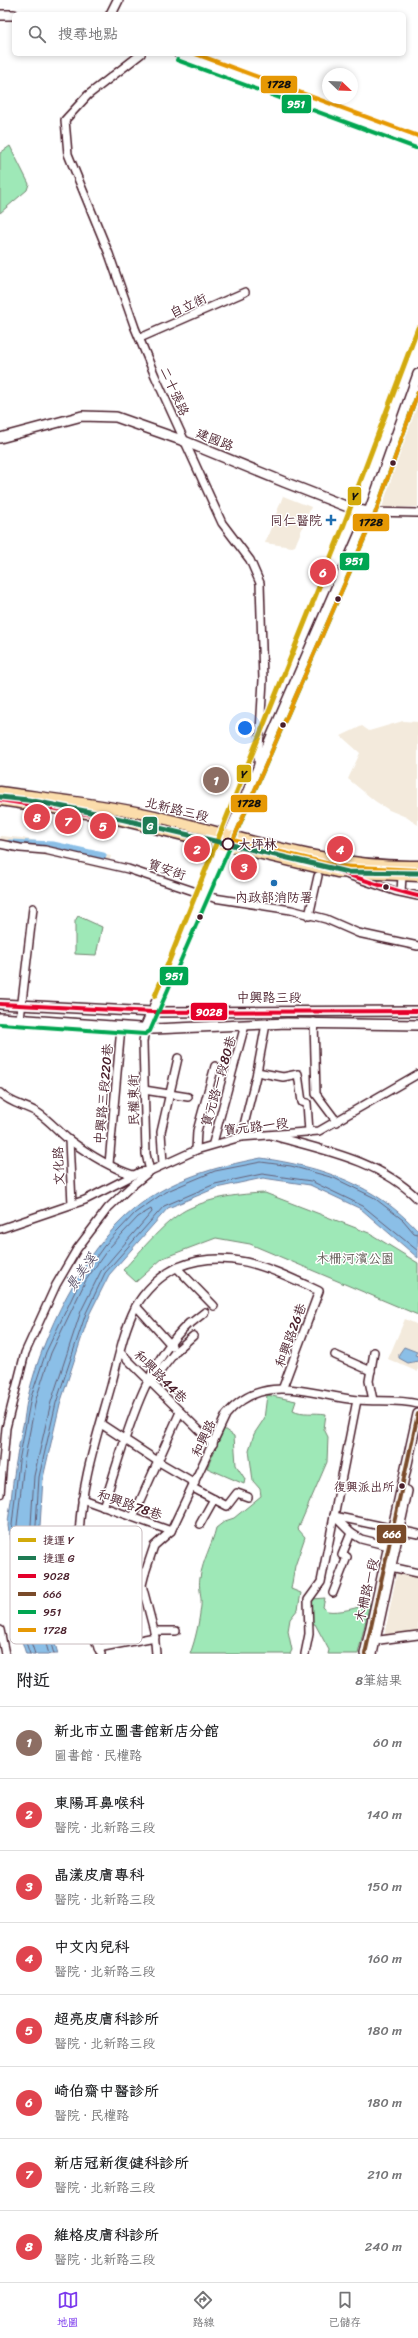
<!DOCTYPE html>
<html lang="zh-TW">
<meta charset="utf-8">
<style>
:root{--surface:#fff;--page:#f6f6f6;--text:#202124;--muted:#757577;--line:#e0e0e0;--accent:#7c3aed}
body{margin:0;font-family:Sriracha,"LXGW WenKai TC",sans-serif;background:var(--page);color:var(--text)}
.compass{position:absolute;left:322px;top:68px;width:36px;height:36px;border-radius:50%;background:var(--surface);box-shadow:0 2px 6px #0003;rotate:113deg}
.you{position:absolute;left:245px;top:728px;width:14px;height:14px;margin:-10px;border:3px solid #fff;border-radius:50%;background:#1a73e8;box-shadow:0 0 0 6px #1a73e833}
.badge{display:grid;place-items:center;width:26px;height:26px;border-radius:50%;background:var(--accent);color:#fff;font-size:13px;font-weight:700}
.pin{position:absolute;translate:-50% -50%;border:2px solid #fff;box-shadow:0 1px 4px #0006}
.list{margin:0;padding:0;list-style:none}
h2{display:flex;justify-content:space-between;align-items:center;height:52px;margin:0;padding:0 16px;font-size:17px}
h2 small{font-size:13px;font-weight:400;color:var(--muted)}
.list li{display:grid;grid-template-columns:26px 1fr auto;gap:12px;align-items:center;box-sizing:border-box;height:72px;padding:0 16px;border-top:1px solid var(--line)}
.list b{display:block;font-size:15px;white-space:nowrap}
.list p{margin:0;font-size:13px;white-space:nowrap;color:var(--muted)}
.list em{font-size:13px;font-style:normal;color:var(--muted)}
.icon{flex:none;width:22px;height:22px;fill:none;stroke:currentColor;stroke-width:2;stroke-linecap:round;stroke-linejoin:round}
.map{position:relative;flex:none;width:418px;height:1654px;overflow:hidden}
.search{position:absolute;background:var(--surface);box-shadow:0 2px 6px #0003;left:12px;right:12px;top:12px;height:44px;display:flex;align-items:center;gap:10px;box-sizing:border-box;padding:0 14px;border-radius:6px;color:var(--muted);font-size:15px}
.sheet{height:628px;background:var(--surface)}
nav{display:flex;justify-content:space-around;align-items:center;box-sizing:border-box;height:56px;border-top:1px solid var(--line);background:var(--surface);font-size:11px;color:var(--muted)}
nav a{display:grid;justify-items:center;gap:2px}
nav .on{color:var(--accent)}
.map>svg:first-child{display:block}
</style>
<div class="map">
<svg width="418" height="1654" viewBox="0 0 418 1654">
<rect width="100%" height="100%" fill="#fff"/>
<filter id="ink" filterUnits="userSpaceOnUse"><feTurbulence type="fractalNoise" baseFrequency=".025" numOctaves="2"/><feDisplacementMap in="SourceGraphic" scale="8" xChannelSelector="R" yChannelSelector="G"/><feConvolveMatrix kernelMatrix="1 2 1 2 8 2 1 2 1" color-interpolation-filters="sRGB"/></filter>
<g filter="url(#ink)">
<!-- built -->
<g fill="#f3eadc">
<polygon points="418,397 418,507 382,508 401,448"/>
<polygon points="283,496 311,507 295,546 292,547 265,543"/>
<polygon points="403,721 418,722 418,825 406,817 389,810 375,801 348,779 360,753 341,736 362,726 369,731"/>
<polygon points="0,836 22,838 111,856 107,870 54,857 0,849"/>
<polygon points="405,1319 418,1325 418,1372 388,1359"/>
<polygon points="397,1572 418,1576 418,1633 384,1638"/>
</g>
<!-- green -->
<g fill="#9ee8b7" stroke="#748471">
<polygon points="10,146 29,184 27,190 0,213 0,153"/>
<polygon points="78,916 102,927 96,955 75,954 75,921"/>
<path d="M265,1193L369,1233L418,1263V1315L250,1244L216,1238L163,1258L136,1282L123,1270C140,1252 168,1217 190,1208C214,1197 239,1194 265,1193Z"/>
<path d="M267,1395L296,1401L293,1410C302,1415 315,1412 326,1414L324,1429L328,1437L327,1462L298,1529L305,1537L295,1566L291,1589L301,1593L298,1609L290,1619L288,1631L292,1650L290,1654H190C196,1638 199,1622 201,1606C202,1596 198,1587 200,1578C203,1559 212,1545 216,1528L225,1521L234,1518L261,1496L260,1489L253,1481L249,1450L254,1434L264,1419Z"/>
<polygon points="224,1429 234,1436 236,1465 245,1479 244,1484 207,1468"/>
<path d="M325,1598L323,1607L327,1611C340,1613 357,1608 370,1603L358,1654H328L329,1650L315,1624H312V1599Z"/>
</g>
<!-- water -->
<g fill="#8bbfe7" stroke="#717f9c">
<path d="M261,1158C322,1167 375,1184 418,1231V1258L361,1209L310,1185L263,1178L216,1188L168,1208L109,1275L89,1315L60,1404L43,1478L39,1542L45,1609L58,1654H26C14,1621 16,1587 13,1553C13,1544 9,1535 8,1526C8,1518 10,1509 11,1501C13,1477 17,1454 22,1430C25,1419 25,1408 28,1397C42,1335 83,1251 133,1210C170,1179 215,1167 261,1158Z"/>
<polygon points="404,1347 417,1352 415,1355 418,1356 418,1361 408,1363 399,1358 399,1354"/>
</g>
<g fill="none" stroke-linecap="round" stroke-linejoin="round">
<!-- shore -->
<g stroke="#645f76" stroke-width="1">
<polyline points="30,1654 24,1637 18,1589 17,1552 12,1525 19,1461 31,1397 46,1352 82,1277 104,1246 135,1213 165,1192 215,1171 261,1162 291,1166 334,1178 373,1197 403,1220 414,1233 418,1234"/>
<polyline points="35,1654 29,1636 23,1588 22,1551 17,1525 24,1462 36,1399 51,1353 86,1280 108,1249 138,1217 151,1209 152,1212 101,1271 81,1311 51,1402 34,1476 30,1541 36,1611 49,1654"/>
<polyline points="54,1654 41,1610 35,1541 39,1477 56,1403 86,1313 105,1273 164,1206 215,1184 262,1174 311,1181 363,1206 418,1251"/>
</g>
<!-- stream -->
<polyline stroke="#717f9c" stroke-width="2" points="68,1278 76,1282"/>
<!-- canal -->
<polyline stroke="#8bbfe7" stroke-width="7" points="10,843 53,845 103,856"/>
<!-- street casing -->
<g stroke="#4a1f2b" stroke-width="10">
<g id="street">
<polyline points="141,54 88,95 65,120 68,154 109,254 135,328 155,376 222,523 250,560 260,583 263,680 258,766"/>
<polyline points="140,338 245,292"/>
<polyline points="369,512 418,513"/>
<polyline points="0,844 20,848 45,850 128,869 214,898 291,910 326,919 358,933 418,946"/>
<polyline points="348,875 395,891 418,896"/>
<polyline points="399,875 402,876 401,892"/>
<polyline points="309,916 318,876"/>
<polyline points="20,1019 33,908"/>
<polyline points="314,1022 316,1094 337,1122"/>
<polyline points="145,1028 143,1042 146,1154 150,1171"/>
<polyline points="257,1072 283,1077 298,1074 302,1102 307,1103 309,1132"/>
<polyline points="144,1090 188,1097"/>
<path d="M0,1093C11,1104 25,1105 38,1113C49,1120 58,1131 68,1139C87,1153 111,1168 133,1175"/>
<path d="M273,1136C323,1150 379,1160 418,1199"/>
<polyline points="241,1137 257,1072 266,1024"/>
<polyline points="69,1140 72,1204"/>
<polyline points="213,1143 245,1025"/>
<polyline points="196,1150 197,1131 215,1066"/>
<polyline points="109,1164 121,1027"/>
<polyline points="163,1164 161,1132 178,1058"/>
<polyline points="0,1229 85,1200 140,1172 150,1171 196,1150 241,1137 319,1131 418,1074"/>
<polyline points="177,1268 214,1306"/>
<polyline points="136,1306 172,1346"/>
<polyline points="191,1323 205,1312"/>
<polyline points="120,1352 213,1444"/>
<polyline points="335,1355 371,1371"/>
<polyline points="151,1383 176,1351 193,1336"/>
<polyline points="373,1400 369,1381 374,1352"/>
<polyline points="101,1424 159,1462 195,1483"/>
<polyline points="193,1488 227,1506 237,1493 248,1497"/>
<polyline points="0,1494 6,1428 25,1353 56,1285 77,1249 108,1208 129,1188 150,1171"/>
<polyline points="82,1499 171,1531"/>
<path d="M103,1507C124,1446 141,1367 189,1323"/>
<polyline points="334,1516 418,1534"/>
<polyline points="133,1517 180,1412"/>
<polyline points="200,1524 214,1499"/>
<polyline points="351,1533 361,1539 389,1546"/>
<polyline points="79,1555 145,1573"/>
<polyline points="391,1567 418,1573"/>
<polyline points="333,1593 347,1557 342,1555 351,1533 334,1516"/>
<polyline points="0,1630 5,1654"/>
<polyline points="154,1631 176,1631"/>
<polyline points="372,1641 418,1635"/>
<polyline points="98,1648 155,1637"/>
<path d="M101,1654C85,1620 78,1577 79,1539C80,1486 97,1436 111,1386C118,1360 123,1332 135,1308C144,1291 161,1275 178,1267C229,1246 274,1270 319,1291L283,1387"/>
<path d="M156,1654L154,1631L142,1585L145,1573L154,1546L171,1531L226,1415C263,1371 310,1395 357,1400C377,1402 398,1399 418,1404"/>
<polyline points="305,1654 309,1634 308,1600 321,1582 357,1400"/>
</g>
</g>
<!-- secondary casing -->
<g stroke="#4a1f2b" stroke-width="12">
<g id="secondary">
<polyline points="111,14 118,0"/>
<polyline points="0,15 14,15"/>
<polyline points="179,54 418,142"/>
<polyline points="0,438 82,416 116,417 184,441 284,482 353,509 369,512"/>
<polyline points="0,1004 152,1012 418,1011"/>
<polyline points="0,1018 154,1029 287,1023 418,1025"/>
<polyline points="145,1028 369,512 418,374"/>
<polyline points="365,1654 418,1414"/>
<polyline points="372,1654 407,1491"/>
</g>
</g>
<!-- primary casing -->
<g stroke="#4a1f2b" stroke-width="13">
<g id="primary">
<path d="M0,792C50,799 101,804 150,815C238,836 326,868 418,866"/>
<polyline points="0,800 100,815 337,872 418,876"/>
</g>
</g>
<!-- street -->
<use href="#street" stroke="#fff" stroke-width="7"/>
<!-- secondary -->
<use href="#secondary" stroke="#fff" stroke-width="9"/>
<!-- primary -->
<use href="#primary" stroke="#fbddab" stroke-width="10"/>
<!-- bus-1 casing -->
<g stroke="#fff" stroke-width="7">
<g id="bus-1">
<path d="M0,800C114,817 232,840 343,873C368,881 392,890 418,896"/>
<polyline points="0,1004 152,1012 418,1011"/>
</g>
</g>
<!-- bus-2 casing -->
<g stroke="#fff" stroke-width="7">
<polyline id="bus-2" points="365,1654 418,1414"/>
</g>
<!-- bus-3 casing -->
<g stroke="#fff" stroke-width="7">
<g id="bus-3">
<polyline points="177,60 416,148"/>
<polyline points="0,1024 145,1034 150,1031 375,514 418,392"/>
</g>
</g>
<!-- bus-4 casing -->
<g stroke="#fff" stroke-width="7">
<g id="bus-4">
<polyline points="196,54 418,136"/>
<polyline points="418,392 375,514 233,840 338,866 418,870"/>
</g>
</g>
<!-- bus-1 -->
<use href="#bus-1" stroke="#e4002b" stroke-width="4"/>
<!-- bus-2 -->
<use href="#bus-2" stroke="#7a4b2a" stroke-width="4"/>
<!-- bus-3 -->
<use href="#bus-3" stroke="#00a651" stroke-width="4"/>
<!-- bus-4 -->
<use href="#bus-4" stroke="#e69804" stroke-width="4"/>
<!-- metro-1 casing -->
<g stroke="#fff" stroke-width="8">
<polyline id="metro-1" points="155,996 343,527 418,328"/>
</g>
<!-- metro-2 casing -->
<g stroke="#fff" stroke-width="8">
<polyline id="metro-2" points="0,797 28,800 95,813 348,872 418,873"/>
</g>
<!-- metro-1 -->
<use href="#metro-1" stroke="#d2aa0b" stroke-width="5"/>
<!-- metro-2 -->
<use href="#metro-2" stroke="#1e7b54" stroke-width="5"/>
</g>
</g>
<!-- markers -->
<g fill="#4a1f2b" stroke="#fff" stroke-width="1.5">
<circle cx="393" cy="463" r="3.5"/>
<circle cx="338" cy="599" r="3.5"/>
<circle cx="283" cy="725" r="3.5"/>
<circle cx="386" cy="887" r="3.5"/>
<circle cx="200" cy="917" r="3.5"/>
<circle cx="402" cy="1486" r="3.5"/>
</g>
<g fill="#1f6fb2" stroke="#fff" stroke-width="1.5">
<path d="M329 514h4v4h4v4h-4v4h-4v-4h-4v-4h4z"/>
<circle cx="274" cy="883" r="4"/>
</g>
<circle fill="#fff" stroke="#4a1f2b" stroke-width="2" cx="228" cy="844" r="5.5"/>
<g text-anchor="middle" stroke-width="3" stroke-linejoin="round" paint-order="stroke">
<!-- bus labels -->
<g font-size="12" fill="#4a1f2b" stroke="#fff" text-anchor="end">
<text x="394" y="1491">復興派出所</text>
</g>
<!-- street labels -->
<g font-size="13" fill="#4a1f2b" stroke="#fff">
<text transform="translate(188 305) rotate(-25)" y="5">自立街</text>
<text transform="translate(175 391) rotate(66)" y="5">二十張路</text>
<text transform="translate(215 439) rotate(22)" y="5">建國路</text>
<text transform="translate(177 809) rotate(14)" y="5">北新路三段</text>
<text transform="translate(167 869) rotate(19)" y="5">寶安街</text>
<text x="269" y="1002">中興路三段</text>
<text transform="translate(218 1081) rotate(-74)" y="5">寶元路一段80巷</text>
<text transform="translate(103 1094) rotate(-85)" y="5">中興路三段220巷</text>
<text transform="translate(133 1100) rotate(-91)" y="5">民權東街</text>
<text transform="translate(256 1126) rotate(-7)" y="5">寶元路一段</text>
<text transform="translate(58 1166) rotate(-92)" y="5">文化路</text>
<text transform="translate(290 1335) rotate(-70)" y="5">和興路26巷</text>
<text transform="translate(161 1376) rotate(45)" y="5">和興路44巷</text>
<text transform="translate(203 1438) rotate(-65)" y="5">和興路</text>
<text transform="translate(130 1504) rotate(19)" y="5">和興路78巷</text>
<text transform="translate(366 1590) rotate(-77)" y="5">木柵路一段</text>
</g>
<!-- poi labels -->
<g font-size="13" fill="#4a1f2b" stroke="#fff" text-anchor="end">
<text x="322" y="525">同仁醫院</text>
<text x="274" y="902" text-anchor="middle">內政部消防署</text>
</g>
<!-- stop labels -->
<g font-size="13" font-weight="bold" fill="#4a1f2b" stroke="#fff" text-anchor="start">
<text x="238" y="849">大坪林</text>
</g>
<!-- park labels -->
<g font-size="13" fill="#635b55" stroke="#fff">
<text x="355" y="1263">木柵河濱公園</text>
</g>
<!-- water labels -->
<g font-size="14" font-style="italic" fill="#61576d" stroke="#fff">
<text transform="translate(81 1272) rotate(-54)" y="5">景美溪</text>
</g>
</g>
<!-- legend -->
<rect x="10" y="1526" width="132" height="118" rx="6" fill="#fff" stroke="#c9bcbf" stroke-width="1"/>
<rect x="18" y="1538" width="18" height="4" fill="#d2aa0b"/>
<rect x="18" y="1556" width="18" height="4" fill="#1e7b54"/>
<rect x="18" y="1574" width="18" height="4" fill="#e4002b"/>
<rect x="18" y="1592" width="18" height="4" fill="#7a4b2a"/>
<rect x="18" y="1610" width="18" height="4" fill="#00a651"/>
<rect x="18" y="1628" width="18" height="4" fill="#e69804"/>
<g font-size="11" fill="#4a1f2b">
<text x="43" y="1544">捷運 Y</text>
<text x="43" y="1562">捷運 G</text>
<text x="43" y="1580">9028</text>
<text x="43" y="1598">666</text>
<text x="43" y="1616">951</text>
<text x="43" y="1634">1728</text>
</g>
<g stroke="#fff" stroke-width="1.5">
<rect x="260" y="75" width="38" height="19" rx="4" fill="#e69804"/>
<rect x="281" y="94" width="31" height="20" rx="4" fill="#00a651"/>
<rect x="347" y="486" width="15" height="20" rx="4" fill="#d2aa0b"/>
<rect x="352" y="513" width="38" height="19" rx="4" fill="#e69804"/>
<rect x="339" y="552" width="31" height="19" rx="4" fill="#00a651"/>
<rect x="236" y="764" width="16" height="19" rx="4" fill="#d2aa0b"/>
<rect x="230" y="794" width="38" height="19" rx="4" fill="#e69804"/>
<rect x="142" y="816" width="16" height="19" rx="4" fill="#1e7b54"/>
<rect x="159" y="966" width="30" height="20" rx="4" fill="#00a651"/>
<rect x="190" y="1002" width="38" height="19" rx="4" fill="#e4002b"/>
<rect x="376" y="1524" width="31" height="20" rx="4" fill="#7a4b2a"/>
</g>
<g font-size="11" text-anchor="middle" font-weight="bold" fill="#fff">
<text x="296" y="108">951</text>
<text x="354" y="565">951</text>
<text x="150" y="830">G</text>
<text x="174" y="980">951</text>
<text x="209" y="1016">9028</text>
<text x="392" y="1538">666</text>
</g>
<g font-size="11" text-anchor="middle" font-weight="bold" fill="#111">
<text x="279" y="88">1728</text>
<text x="355" y="500">Y</text>
<text x="371" y="526">1728</text>
<text x="244" y="778">Y</text>
<text x="249" y="807">1728</text>
</g>
</svg>
<svg class="compass" viewBox="-18 -18 36 36"><path d="M0-13l5 13h-10z" fill="#e53935"/><path d="M0 13l5-13h-10z" fill="#757577"/></svg>
<div class="you"></div>
<div class="pin badge" style="left:216px;top:780px;background:#8d6e63">1</div>
<div class="pin badge" style="left:197px;top:849px;background:#e0444e">2</div>
<div class="pin badge" style="left:244px;top:867px;background:#e0444e">3</div>
<div class="pin badge" style="left:340px;top:849px;background:#e0444e">4</div>
<div class="pin badge" style="left:103px;top:826px;background:#e0444e">5</div>
<div class="pin badge" style="left:323px;top:572px;background:#e0444e">6</div>
<div class="pin badge" style="left:68px;top:821px;background:#e0444e">7</div>
<div class="pin badge" style="left:37px;top:817px;background:#e0444e">8</div>
<div class="search"><svg class="icon" aria-label="search" viewBox="0 0 24 24"><circle cx="10" cy="10" r="6"/><path d="M15 15l6 6"/></svg>搜尋地點</div>
</div>
<section class="sheet">
<h2>附近<small>8筆結果</small></h2>
<ul class="list">
<li><span class="badge" style="background:#8d6e63">1</span><div><b>新北市立圖書館新店分館</b><p>圖書館 · 民權路</p></div><em>60 m</em></li>
<li><span class="badge" style="background:#e0444e">2</span><div><b>東陽耳鼻喉科</b><p>醫院 · 北新路三段</p></div><em>140 m</em></li>
<li><span class="badge" style="background:#e0444e">3</span><div><b>晶漾皮膚專科</b><p>醫院 · 北新路三段</p></div><em>150 m</em></li>
<li><span class="badge" style="background:#e0444e">4</span><div><b>中文內兒科</b><p>醫院 · 北新路三段</p></div><em>160 m</em></li>
<li><span class="badge" style="background:#e0444e">5</span><div><b>超亮皮膚科診所</b><p>醫院 · 北新路三段</p></div><em>180 m</em></li>
<li><span class="badge" style="background:#e0444e">6</span><div><b>崎伯齋中醫診所</b><p>醫院 · 民權路</p></div><em>180 m</em></li>
<li><span class="badge" style="background:#e0444e">7</span><div><b>新店冠新復健科診所</b><p>醫院 · 北新路三段</p></div><em>210 m</em></li>
<li><span class="badge" style="background:#e0444e">8</span><div><b>維格皮膚科診所</b><p>醫院 · 北新路三段</p></div><em>240 m</em></li>
</ul>
</section>
<nav>
<a class="on"><svg class="icon" aria-label="map" viewBox="0 0 24 24"><path d="M3 6l6-2 6 2 6-2v14l-6 2-6-2-6 2zM9 4v14M15 6v14"/></svg>地圖</a>
<a><svg class="icon" aria-label="directions" viewBox="0 0 24 24"><path d="M12 3l9 9-9 9-9-9zM9 14v-3h6M13 9l2 2-2 2"/></svg>路線</a>
<a><svg class="icon" aria-label="saved" viewBox="0 0 24 24"><path d="M7 4h10v16l-5-4-5 4z"/></svg>已儲存</a>
</nav>
